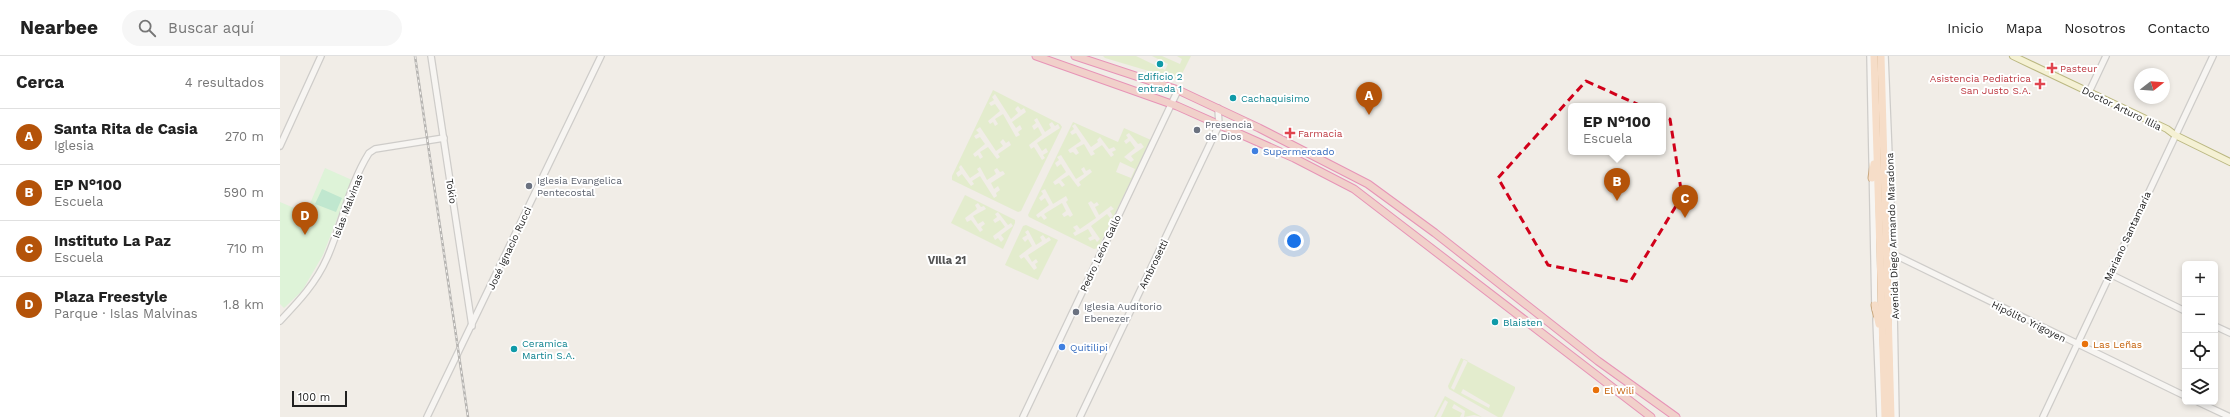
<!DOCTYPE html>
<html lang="es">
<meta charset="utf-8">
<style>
:root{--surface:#fff;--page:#f6f6f6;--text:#222;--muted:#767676;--line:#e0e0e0;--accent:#b45309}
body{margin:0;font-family:"Work Sans",sans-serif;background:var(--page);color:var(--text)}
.controls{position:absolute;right:12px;bottom:12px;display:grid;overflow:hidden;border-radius:6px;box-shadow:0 2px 6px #0003}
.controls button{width:36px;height:36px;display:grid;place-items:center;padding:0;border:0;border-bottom:1px solid var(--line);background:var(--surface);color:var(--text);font:20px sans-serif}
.compass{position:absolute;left:1854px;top:12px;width:36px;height:36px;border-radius:50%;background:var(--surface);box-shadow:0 2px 6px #0003;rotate:73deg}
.scale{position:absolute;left:12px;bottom:10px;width:55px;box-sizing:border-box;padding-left:4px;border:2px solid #212121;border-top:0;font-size:11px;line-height:14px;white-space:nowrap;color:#212121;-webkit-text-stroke:3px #fff;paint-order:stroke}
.you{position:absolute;left:1014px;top:185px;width:14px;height:14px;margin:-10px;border:3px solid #fff;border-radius:50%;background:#1a73e8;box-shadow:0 0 0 6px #1a73e833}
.badge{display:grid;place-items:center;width:26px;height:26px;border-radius:50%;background:var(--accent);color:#fff;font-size:13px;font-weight:700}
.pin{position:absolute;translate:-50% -33px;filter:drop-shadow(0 1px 2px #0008)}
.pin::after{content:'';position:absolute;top:21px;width:14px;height:12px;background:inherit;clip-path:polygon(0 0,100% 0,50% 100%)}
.popup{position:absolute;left:1288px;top:47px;width:98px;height:52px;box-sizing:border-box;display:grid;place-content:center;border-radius:6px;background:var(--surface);filter:drop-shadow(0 1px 3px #0005);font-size:13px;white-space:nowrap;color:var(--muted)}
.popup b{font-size:15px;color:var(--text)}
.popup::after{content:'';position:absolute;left:50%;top:100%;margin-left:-8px;border:8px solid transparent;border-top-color:var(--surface)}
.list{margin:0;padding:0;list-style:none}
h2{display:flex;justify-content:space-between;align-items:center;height:52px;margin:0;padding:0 16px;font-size:17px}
h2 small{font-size:13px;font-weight:400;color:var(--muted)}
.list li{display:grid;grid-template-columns:26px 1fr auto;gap:12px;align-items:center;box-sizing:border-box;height:56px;padding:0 16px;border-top:1px solid var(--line)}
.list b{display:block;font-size:15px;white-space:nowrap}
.list p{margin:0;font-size:13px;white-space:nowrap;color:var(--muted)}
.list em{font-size:13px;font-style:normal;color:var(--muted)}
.icon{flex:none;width:22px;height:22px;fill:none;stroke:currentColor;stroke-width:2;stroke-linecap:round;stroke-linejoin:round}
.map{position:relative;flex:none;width:1950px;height:361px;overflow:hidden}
header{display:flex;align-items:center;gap:24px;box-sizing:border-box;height:56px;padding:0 20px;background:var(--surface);border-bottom:1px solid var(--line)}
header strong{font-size:19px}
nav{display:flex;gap:22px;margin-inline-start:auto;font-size:14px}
.search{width:280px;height:36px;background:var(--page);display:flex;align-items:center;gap:10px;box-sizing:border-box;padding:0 14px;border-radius:22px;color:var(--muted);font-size:15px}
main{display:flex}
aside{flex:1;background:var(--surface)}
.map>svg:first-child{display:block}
</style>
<header>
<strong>Nearbee</strong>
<div class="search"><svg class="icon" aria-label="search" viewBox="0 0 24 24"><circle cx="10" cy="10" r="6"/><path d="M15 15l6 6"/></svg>Buscar aquí</div>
<nav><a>Inicio</a><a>Mapa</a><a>Nosotros</a><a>Contacto</a></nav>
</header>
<main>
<aside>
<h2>Cerca<small>4 resultados</small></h2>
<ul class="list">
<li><span class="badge">A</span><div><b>Santa Rita de Casia</b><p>Iglesia</p></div><em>270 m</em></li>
<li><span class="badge">B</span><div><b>EP N°100</b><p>Escuela</p></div><em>590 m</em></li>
<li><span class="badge">C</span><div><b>Instituto La Paz</b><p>Escuela</p></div><em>710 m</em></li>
<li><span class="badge">D</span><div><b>Plaza Freestyle</b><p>Parque · Islas Malvinas</p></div><em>1.8 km</em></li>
</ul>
</aside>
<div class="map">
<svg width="1950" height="361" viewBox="0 0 1950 361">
<rect width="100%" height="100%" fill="#f1ede7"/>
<!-- grass -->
<g fill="#d3eaae" fill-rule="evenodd">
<polygon points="823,0 856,0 885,14 888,8 872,0 882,0 900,8 902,3 897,0 911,0 899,24 825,2"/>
<path d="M713,34L780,68L782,71L741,155L738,156L672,124V120ZM715,38L731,63L738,57L735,53L738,50L741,54L744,52L746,56L732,66L736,72L740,69L742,73L738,76L740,79L736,81L723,58L715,63L718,68L715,70L713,66L710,68L708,65L720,55L715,48L711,50L709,47L714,44L712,41ZM757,62L765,76L771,72L769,68L772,66L775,70L778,68L780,72L757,87L762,95L766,92L768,96L763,99L765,102L762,104L754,91L751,93L749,89L762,79L758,71L754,74L752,70L756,67L754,64ZM700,71L716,95L723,90L720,86L723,83L726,87L729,85L731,89L718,98L720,101L717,103L708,91L700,96L703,101L700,103L698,99L695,101L693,98L705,88L700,81L696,83L694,80L699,77L696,74ZM681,109L690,122L699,116L697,113L700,111L707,124L716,118L714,114L717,112L720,116L723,115L725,118L711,127L714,133L718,130L720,134L716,137L717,140L714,142L700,120L692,125L694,128L691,130L682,118L678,121L676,117L680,114L679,111Z"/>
<path d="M793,66L838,86L844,72L871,84L818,192L814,193L749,161L748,159ZM795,68L811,91L818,86L817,84L820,81L829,93L834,91L836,94L832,96L834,99L831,101L822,89L813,95L815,98L811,100L804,88L796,92L799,97L796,99L793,96L790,97L788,94L801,85L796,77L792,79L790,76L794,73L792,70ZM849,77L858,88L861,87L864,91L851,100L854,104L851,106L844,101L855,92L850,85L846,88L844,85L848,82L846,79ZM781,99L796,123L804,118L801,113L804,111L806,115L810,113L812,116L799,126L801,129L798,131L789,119L781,124L785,129L782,131L779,127L775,129L773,126L786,116L781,108L777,111L775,107L779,104L777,101ZM840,106L855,113L851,122L836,116ZM765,133L773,148L786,140L788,144L786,146L793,159L790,161L788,159L784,161L782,158L786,155L782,147L764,158L767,162L764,164L761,160L758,162L756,159L769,149L765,142L761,145L759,142L763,138L761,135ZM811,145L814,148L817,146L819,149L815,151L819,159L831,150L834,153L830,155L833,160L830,162L827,158L811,170L820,183L817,186L815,183L810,185L808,182L812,180L808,173L795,180L793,177L796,175L793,171L797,169L800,173L816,162L808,147Z"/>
<path d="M685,139L735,164V167L723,193L671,167ZM698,147L701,151L704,150L706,153L693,160L698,168L703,165L705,168L701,171L703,174L700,176L691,164L687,166L685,162L697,153L695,149ZM718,156L728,169L731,167L733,170L721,179L724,183L721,186L718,182L715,184L713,180L725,171L720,164L715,167L713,164L717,161L715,158Z"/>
<path d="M746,169L778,184L758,224L725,209L743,170ZM748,174L756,189L762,185L760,181L763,179L766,183L769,181L771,184L748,199L752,206L756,203L758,206L755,208L757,212L754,214L744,201L741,203L739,200L752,190L748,183L745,186L742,182L747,179L745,176Z"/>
<path d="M1181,302L1235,331V333L1222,361H1218L1169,333L1168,330ZM1184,303L1188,305L1174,334L1171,332ZM1183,333L1210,349L1209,352L1181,337Z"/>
<polygon points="1165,340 1202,361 1194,359 1184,361 1185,355 1174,348 1172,352 1182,357 1180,361 1161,361 1168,346 1165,344 1156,361 1154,361"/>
</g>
<!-- park -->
<polygon fill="#c8fac6" points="45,112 72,124 43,199 22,235 4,252 0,248 0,146 26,157"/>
<!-- pitch -->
<polygon fill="#86dfb2" points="42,133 62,142 56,156 35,148"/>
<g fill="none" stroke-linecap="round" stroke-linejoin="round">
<!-- tertiary casing -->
<g stroke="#a5a5a5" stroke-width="8">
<g id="tertiary">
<polyline points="151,0 192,270"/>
<polyline points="1590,0 1595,253"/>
<polyline points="1605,0 1613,199 1616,361"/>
<polyline points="1809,36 1826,0"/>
<polyline points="0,90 41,0"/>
<polyline points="1611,197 1905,340"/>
<polyline points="1830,218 1905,255"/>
<polyline points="1596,263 1600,361"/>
<path d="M0,265C19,245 36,227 47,202C62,168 69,129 89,97L95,93L164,82"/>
<polyline points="1935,270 1950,277"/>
<polyline points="1918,346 1950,361"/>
<polyline points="147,361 321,0"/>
<polyline points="743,361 898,34"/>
<polyline points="800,361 939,69 938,52"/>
<polyline points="1763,361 1933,0"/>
</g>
</g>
<!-- secondary casing -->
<g stroke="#7a7805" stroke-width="8">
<polyline id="secondary" points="1733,0 1887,73 1895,79 1950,106"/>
</g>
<!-- primary casing -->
<g stroke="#9d5600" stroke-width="9">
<g id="primary">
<polyline points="1594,0 1605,361"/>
<polyline points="1601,0 1611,361"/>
<polyline points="1592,122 1594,108"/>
<polyline points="1595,249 1599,268"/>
</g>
</g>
<!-- trunk casing -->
<g stroke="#db287c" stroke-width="9">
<g id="trunk">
<polyline points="756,0 897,50 1014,102 1074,133 1371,361"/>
<polyline points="795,0 898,34 979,72 1088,128 1155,177 1318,305 1396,361"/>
</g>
</g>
<!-- tertiary -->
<use href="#tertiary" stroke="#fff" stroke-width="5.5"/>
<!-- secondary -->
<use href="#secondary" stroke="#faf5bd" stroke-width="6"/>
<!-- primary -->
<use href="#primary" stroke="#fccaa2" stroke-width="7"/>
<!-- trunk -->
<use href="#trunk" stroke="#f2ada6" stroke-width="7"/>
<!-- rail casing -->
<g stroke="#6f6f6f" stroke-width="2.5">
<polyline id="rail" points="135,0 188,361"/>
</g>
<!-- rail -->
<use href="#rail" stroke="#fff" stroke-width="1" stroke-dasharray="3" stroke-linecap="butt"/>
</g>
<!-- marked area -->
<path d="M0 0H1950V361H0ZM1306,25L1390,63L1402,140L1350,226L1268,209L1218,122Z" fill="#f1ede7" fill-opacity=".55" fill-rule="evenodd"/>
<path fill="none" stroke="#d1011a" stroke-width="3" stroke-dasharray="8 5" stroke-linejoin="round" d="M1306,25L1390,63L1402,140L1350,226L1268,209L1218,122Z"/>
<!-- markers -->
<g fill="#0f9aa8" stroke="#fff" stroke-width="1.5">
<circle cx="880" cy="8" r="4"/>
<circle cx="953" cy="42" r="4"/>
<circle cx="1215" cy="266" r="4"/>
<circle cx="234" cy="293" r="4"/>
</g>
<g fill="#e0444e" stroke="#fff" stroke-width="1.5">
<path d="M1770 6h4v4h4v4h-4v4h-4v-4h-4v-4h4z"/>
<path d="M1758 22h4v4h4v4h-4v4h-4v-4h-4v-4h4z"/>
<path d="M1008 71h4v4h4v4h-4v4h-4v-4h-4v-4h4z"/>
</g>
<g fill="#6b7280" stroke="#fff" stroke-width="1.5">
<circle cx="917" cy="74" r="4"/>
<circle cx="249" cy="130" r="4"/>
<circle cx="796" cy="256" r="4"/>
</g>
<g fill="#3f7fe0" stroke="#fff" stroke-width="1.5">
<circle cx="975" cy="95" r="4"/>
<circle cx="782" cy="291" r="4"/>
</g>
<g fill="#e8710a" stroke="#fff" stroke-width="1.5">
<circle cx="1805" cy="288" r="4"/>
<circle cx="1316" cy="334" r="4"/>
</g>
<g text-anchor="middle" stroke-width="4" stroke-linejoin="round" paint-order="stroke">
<!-- health labels -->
<g font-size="10" fill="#be3a42" stroke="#fff" text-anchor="start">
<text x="1780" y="16">Pasteur</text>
<text x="1751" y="26" text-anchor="end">Asistencia Pediatrica<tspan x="1751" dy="12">San Justo S.A.</tspan></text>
<text x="1018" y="81">Farmacia</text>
</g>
<!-- culture labels -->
<g font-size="10" fill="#0d838f" stroke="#fff" text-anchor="start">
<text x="880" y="24" text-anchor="middle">Edificio 2<tspan x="880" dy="12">entrada 1</tspan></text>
<text x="961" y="46">Cachaquisimo</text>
<text x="1223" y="270">Blaisten</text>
<text x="242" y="291">Ceramica<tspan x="242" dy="12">Martin S.A.</tspan></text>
</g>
<!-- street labels -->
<g font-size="10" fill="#212121" stroke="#fff">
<text transform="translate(1842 52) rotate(26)" y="4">Doctor Arturo Illia</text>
<text transform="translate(172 135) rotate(81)" y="4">Tokio</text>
<text transform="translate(67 150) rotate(-69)" y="4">Islas Malvinas</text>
<text transform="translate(1612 180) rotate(-92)" y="4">Avenida Diego Armando Maradona</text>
<text transform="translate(1847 180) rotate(-65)" y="4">Mariano Santamaría</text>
<text transform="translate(229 192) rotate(-65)" y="4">José Ignacio Rucci</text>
<text transform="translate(820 197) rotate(-65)" y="4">Pedro León Gallo</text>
<text transform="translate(873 208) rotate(-64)" y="4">Ambrosetti</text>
<text transform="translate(1749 265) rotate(26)" y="4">Hipólito Yrigoyen</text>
</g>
<!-- worship labels -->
<g font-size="10" fill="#5b616d" stroke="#fff" text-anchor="start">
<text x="925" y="72">Presencia<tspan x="925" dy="12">de Dios</tspan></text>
<text x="257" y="128">Iglesia Evangelica<tspan x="257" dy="12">Pentecostal</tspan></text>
<text x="804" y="254">Iglesia Auditorio<tspan x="804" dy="12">Ebenezer</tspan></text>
</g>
<!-- shop labels -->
<g font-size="10" fill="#366cbe" stroke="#fff" text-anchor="start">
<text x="983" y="99">Supermercado</text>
<text x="790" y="295">Quitilipi</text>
</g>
<!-- food labels -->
<g font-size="10" fill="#c56008" stroke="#fff" text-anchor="start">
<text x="1813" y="292">Las Leñas</text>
<text x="1324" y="338">El Wili</text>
</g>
<!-- neighbourhood labels -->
<g font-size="11" font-weight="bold" fill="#545454" stroke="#fff">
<text x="667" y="208">Villa 21</text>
</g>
</g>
</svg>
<div class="controls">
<button>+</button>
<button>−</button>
<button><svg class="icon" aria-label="locate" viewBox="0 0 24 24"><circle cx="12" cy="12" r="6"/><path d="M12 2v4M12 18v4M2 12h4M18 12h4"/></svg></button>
<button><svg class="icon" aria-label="layers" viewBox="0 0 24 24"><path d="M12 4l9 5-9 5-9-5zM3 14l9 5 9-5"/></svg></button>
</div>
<svg class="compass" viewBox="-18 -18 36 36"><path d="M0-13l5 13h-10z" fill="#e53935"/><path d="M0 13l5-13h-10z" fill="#767676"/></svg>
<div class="scale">100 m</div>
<div class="you"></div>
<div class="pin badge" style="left:1089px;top:59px">A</div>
<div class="pin badge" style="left:1337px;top:145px">B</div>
<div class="popup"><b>EP N°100</b>Escuela</div>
<div class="pin badge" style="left:1405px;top:162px">C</div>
<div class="pin badge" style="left:25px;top:179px">D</div>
</div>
</main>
